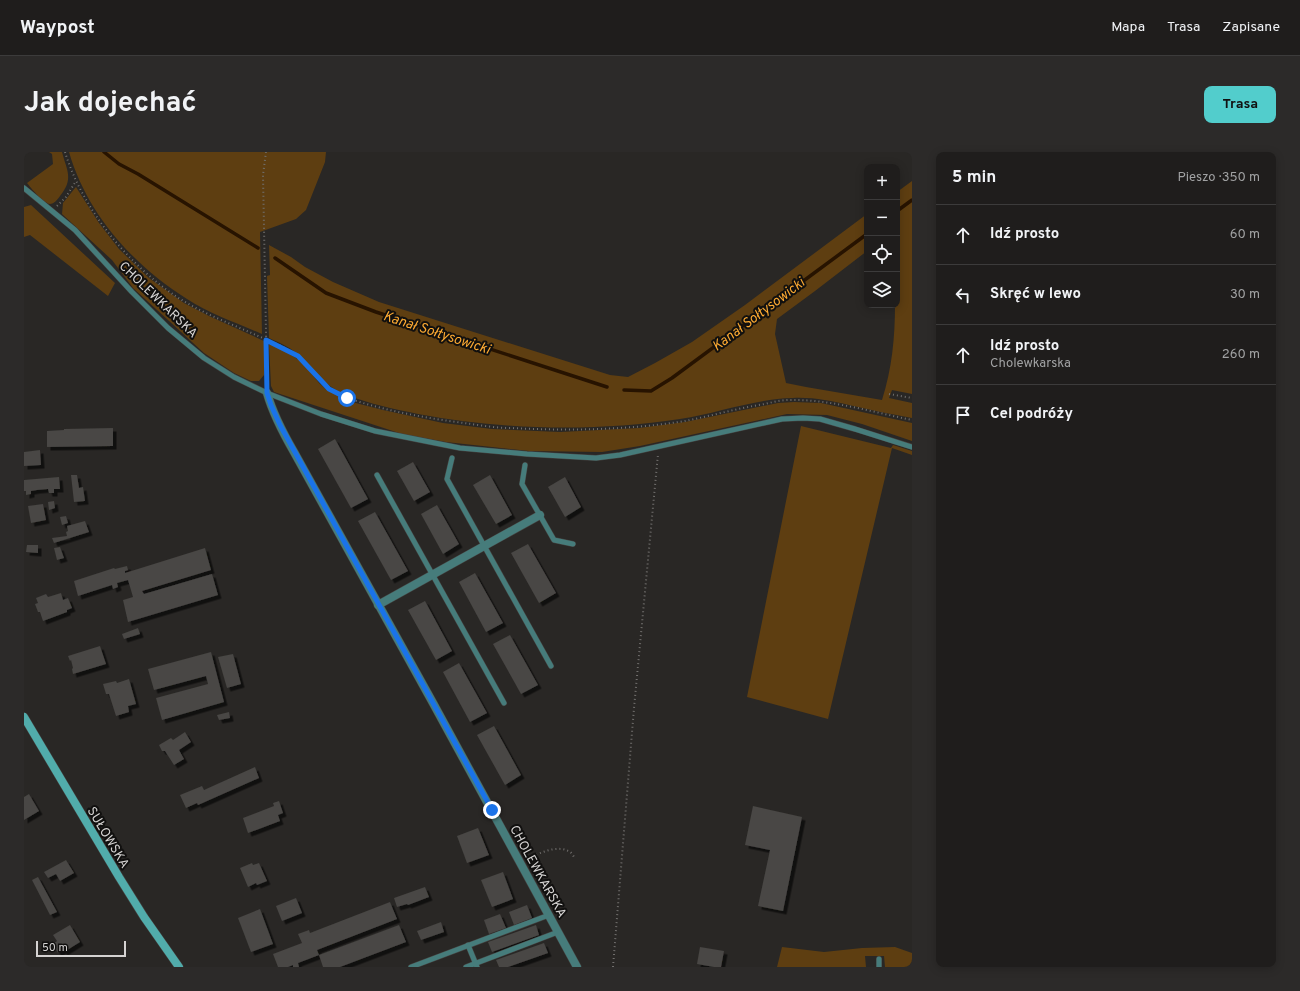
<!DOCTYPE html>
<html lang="pl">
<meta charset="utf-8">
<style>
:root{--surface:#1f1d1c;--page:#2c2a29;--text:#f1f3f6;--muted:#a1a2a3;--line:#3c3b3b;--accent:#52cdcc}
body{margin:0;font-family:Overpass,sans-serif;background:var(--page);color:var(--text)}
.controls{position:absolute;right:12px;top:12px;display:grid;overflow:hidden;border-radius:8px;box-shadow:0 2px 10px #0003}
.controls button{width:36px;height:36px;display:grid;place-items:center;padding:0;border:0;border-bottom:1px solid var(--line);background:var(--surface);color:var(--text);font:20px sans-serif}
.scale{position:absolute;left:12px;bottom:10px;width:90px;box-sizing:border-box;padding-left:4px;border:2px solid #d5d3d2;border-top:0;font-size:11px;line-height:14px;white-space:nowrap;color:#d5d3d2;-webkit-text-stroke:3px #11100f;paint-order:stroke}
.stop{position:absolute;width:12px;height:12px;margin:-9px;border:3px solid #1a73e8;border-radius:50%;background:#fff}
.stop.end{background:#1a73e8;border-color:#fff;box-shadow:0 1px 4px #0008}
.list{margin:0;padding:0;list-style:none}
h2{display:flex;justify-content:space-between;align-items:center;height:52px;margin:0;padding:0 16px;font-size:17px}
h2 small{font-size:13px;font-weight:400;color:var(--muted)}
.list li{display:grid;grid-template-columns:26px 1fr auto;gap:12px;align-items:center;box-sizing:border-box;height:60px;padding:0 16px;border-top:1px solid var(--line)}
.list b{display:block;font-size:15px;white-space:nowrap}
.list p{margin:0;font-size:13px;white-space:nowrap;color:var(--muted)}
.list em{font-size:13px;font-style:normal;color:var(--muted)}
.icon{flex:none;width:22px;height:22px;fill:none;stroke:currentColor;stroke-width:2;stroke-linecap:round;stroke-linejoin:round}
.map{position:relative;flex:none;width:888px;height:815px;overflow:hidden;border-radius:8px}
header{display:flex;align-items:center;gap:24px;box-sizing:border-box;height:56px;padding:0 20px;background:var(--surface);border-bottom:1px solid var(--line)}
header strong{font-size:19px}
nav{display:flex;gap:22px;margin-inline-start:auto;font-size:14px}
.intro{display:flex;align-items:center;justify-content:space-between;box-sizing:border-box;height:96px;padding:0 24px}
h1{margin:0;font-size:28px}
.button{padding:10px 18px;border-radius:8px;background:var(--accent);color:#111;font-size:14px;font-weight:700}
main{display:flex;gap:24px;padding:0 24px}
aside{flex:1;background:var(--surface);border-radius:8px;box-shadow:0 2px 10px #0003}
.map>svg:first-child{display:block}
</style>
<header>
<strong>Waypost</strong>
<nav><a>Mapa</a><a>Trasa</a><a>Zapisane</a></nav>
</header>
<div class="intro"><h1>Jak dojechać</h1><a class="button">Trasa</a></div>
<main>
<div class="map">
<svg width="888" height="815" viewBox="0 0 888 815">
<defs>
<filter id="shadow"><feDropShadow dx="3.5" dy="3.5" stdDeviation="0" flood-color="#0009"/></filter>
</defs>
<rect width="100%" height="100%" fill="#292725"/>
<!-- green -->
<g fill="#5e3e11">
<path d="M25,0H38C43,19 50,27 36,44C34,47 30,52 26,52C19,51 7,36 3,31L29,12L28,2Z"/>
<path d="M45,0H302L301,10L282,58L272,67L236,80L238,182C213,171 186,162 163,147C109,113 63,62 45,0Z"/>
<path d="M888,29V242L868,238L865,246L888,251V266C867,262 846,258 825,253C807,249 788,245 769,246C730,247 694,261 656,267C570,280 480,278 394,262C370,257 346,252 323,243C302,236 292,219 277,205C268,196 256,191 245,186L243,124L246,123L245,93L267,105L281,115L309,130L355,150L586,223L604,225L631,211L668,190L721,153L843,62V99L791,139L753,167L751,182L762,231L782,235L858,248C868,217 871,185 871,153H873V40Z"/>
<polygon points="52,35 75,71 95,97 125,126 160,151 185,164 240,189 240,223 235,229 227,229 210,221 180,201 109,136 88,108 38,62 39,51 51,36"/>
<polygon points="7,53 91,131 84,144 6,83 0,85 0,55"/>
<polygon points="247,191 272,206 281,213 295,231 303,238 324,249 359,258 419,271 468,277 536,280 615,276 661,270 754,251 770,250 797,251 888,271 888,289 838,272 803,263 763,262 616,294 578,300 505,299 422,290 378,282 250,240 247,234 245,193"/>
<polygon points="777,274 867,296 869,293 888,299 888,303 868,296 804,567 723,545"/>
<polygon points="758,795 800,800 838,796 871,795 888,801 888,815 861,815 860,804 841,804 842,815 753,815"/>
</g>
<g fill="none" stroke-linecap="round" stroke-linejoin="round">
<!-- stream -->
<g stroke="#271300" stroke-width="3.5">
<polyline points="80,0 95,12 114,22 234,96"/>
<polyline points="873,59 888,48"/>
<polyline points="251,106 302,141 352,160 583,235"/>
<polyline points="600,238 627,239 648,226 843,82"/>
</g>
</g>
<!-- building -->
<g fill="#484644" filter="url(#shadow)">
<polygon points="89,276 89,294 23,295 23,279 40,278 40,277"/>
<polygon points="311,287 344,347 327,356 294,297"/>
<polygon points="16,298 17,313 0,314 0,300"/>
<polygon points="389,310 406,340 390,349 373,319"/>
<polygon points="47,323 53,323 55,336 59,335 61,349 50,350"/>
<polygon points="466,323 488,363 472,372 449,333"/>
<polygon points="35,325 36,337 30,337 30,341 25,341 24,337 13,338 7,339 7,342 2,343 2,339 0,339 0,328"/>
<polygon points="541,325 557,355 541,365 524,335"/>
<polygon points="30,349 31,356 25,358 24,350"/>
<polygon points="19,352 22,368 7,371 4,354"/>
<polygon points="413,353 435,392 419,402 397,362"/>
<polygon points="351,360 384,419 367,428 334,369"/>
<polygon points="42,364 44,371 38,373 36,365"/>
<polygon points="61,369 65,380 30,391 28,386 43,384 42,380 44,379 43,374"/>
<polygon points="504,392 532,441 515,451 487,401"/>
<polygon points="3,393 14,393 14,401 2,400"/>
<polygon points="36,395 40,406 33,408 30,396"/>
<polygon points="181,396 187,418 118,439 120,442 188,422 194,443 104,470 99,448 109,445 104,428 93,431 94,435 89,437 88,433 54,444 50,429 90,416 91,417 103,414 104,418 101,419 101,421"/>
<polygon points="451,421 479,471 462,480 435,430"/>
<polygon points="37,441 39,448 44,446 48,456 43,458 43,460 19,469 16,460 14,460 11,452 14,451 12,446 22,442 24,445"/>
<polygon points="401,449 428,499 412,508 384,458"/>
<polygon points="114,476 116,482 100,487 98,482"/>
<polygon points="486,483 514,533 497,542 469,492"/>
<polygon points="76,494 82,512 49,522 48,517 49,516 47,508 46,509 44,504"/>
<polygon points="187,500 200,550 138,568 132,546 184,532 182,524 130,538 124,517"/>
<polygon points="209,502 217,532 203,536 194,505"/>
<polygon points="435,511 463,561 446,570 419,520"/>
<polygon points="105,527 112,552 104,554 105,560 92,564 85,542 82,542 79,532 92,529 93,531"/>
<polygon points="205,560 206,566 195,568 193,563"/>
<polygon points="470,574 497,623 481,633 453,583"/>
<polygon points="161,580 167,590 155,598 160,607 150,613 141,599 138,599 135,593 147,586 149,588"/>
<polygon points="231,615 235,626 174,653 173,651 162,656 156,643 178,634 180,638"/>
<polygon points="5,642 15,659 0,668 0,645"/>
<polygon points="255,649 259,661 254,663 256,669 224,681 219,666 250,654 249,651"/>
<polygon points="729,654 778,665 759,759 734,754 746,698 721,693"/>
<polygon points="454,676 465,703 443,711 433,684"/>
<polygon points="42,708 50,721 36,729 32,722 24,726 20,720"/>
<polygon points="228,711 229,713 235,711 243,729 233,733 232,731 224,735 216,716"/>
<polygon points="479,720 489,747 468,755 457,728"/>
<polygon points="14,725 33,760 26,763 8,728"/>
<polygon points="401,735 405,745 384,753 383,752 373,755 370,746"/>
<polygon points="272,746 278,761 258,769 252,754"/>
<polygon points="366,750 373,767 293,798 295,803 375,773 382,790 316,815 299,815 295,803 274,811 275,815 269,815 269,813 264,815 254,815 249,802 278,791 274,782 285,778 286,781"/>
<polygon points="503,753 508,766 490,773 485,760"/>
<polygon points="236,757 249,792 227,800 214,766"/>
<polygon points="476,762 482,776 465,782 460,768"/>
<polygon points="417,770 420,780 397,788 393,779"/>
<polygon points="46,773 56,790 40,800 39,798 34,801 29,792 33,789 29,783"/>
<polygon points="512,773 515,783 468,800 464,790"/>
<polygon points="520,791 524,801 484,815 475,815 472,808"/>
<polygon points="676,795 700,799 697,815 690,815 673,812"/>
</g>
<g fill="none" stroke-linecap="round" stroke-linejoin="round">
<!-- lane casing -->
<g stroke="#454341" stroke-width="6">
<g id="lane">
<polyline points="0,36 51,78 108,140 144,176 180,206 210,225 243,241 297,262 351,279 436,296 503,302 572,306 596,303 758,267 779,266 796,267 831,277 888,295"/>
<polyline points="428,306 423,327 527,514"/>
<polyline points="501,313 498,332 530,388 549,392"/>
<polyline points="353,323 480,551"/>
<polyline points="444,793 453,815"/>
<polyline points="855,807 855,815"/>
<polyline points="387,815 525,763"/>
<polyline points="442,815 534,780"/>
</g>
</g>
<!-- street casing -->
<g stroke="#454341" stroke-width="9">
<g id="street">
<path d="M243,241C249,262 259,281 270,300L409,551L553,815"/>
<polyline points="354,453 516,363"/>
</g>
</g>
<!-- secondary casing -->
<g stroke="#454341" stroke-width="9">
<polyline id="secondary" points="0,565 95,725 120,765 155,815"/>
</g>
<!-- path -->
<g stroke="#716f6d" stroke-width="2" stroke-dasharray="1 3" stroke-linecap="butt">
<path d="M41,0C58,56 102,110 150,143C175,160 205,171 232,183C245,189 265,196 275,205C286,215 294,228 305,237C310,241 320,245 326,247C363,259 401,266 440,271C455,273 471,276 487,276C545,279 604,278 661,269C687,264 714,256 741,252C749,250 757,248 765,248C806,247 848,260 888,268"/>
<polyline points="242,0 239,23 240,76 243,233"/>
<polyline points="33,54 42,45 52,29"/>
<polyline points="865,242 888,246"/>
<path d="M505,706C516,701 534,692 546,700C548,701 550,705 551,707"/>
<polyline points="589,815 610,556 634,302"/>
</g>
<!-- lane -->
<use href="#lane" stroke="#467c7b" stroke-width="5"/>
<!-- street -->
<use href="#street" stroke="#467c7b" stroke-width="8"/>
<!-- secondary -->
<use href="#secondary" stroke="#51acab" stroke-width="8"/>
</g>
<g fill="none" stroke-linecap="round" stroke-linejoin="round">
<!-- route -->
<polyline stroke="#1a73e8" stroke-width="5" points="323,246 305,237 274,204 242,188 243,241 247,253 256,273 468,658"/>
</g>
<g text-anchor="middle" stroke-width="4" stroke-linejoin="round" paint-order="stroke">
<!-- street labels -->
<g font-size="13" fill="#d5d3d2" stroke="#11100f">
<text transform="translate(135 147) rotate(44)" y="5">CHOLEWKARSKA</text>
<text transform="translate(85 685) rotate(59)" y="5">SUŁOWSKA</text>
<text transform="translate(515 719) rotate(61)" y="5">CHOLEWKARSKA</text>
</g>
<!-- water labels -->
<g font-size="14" font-style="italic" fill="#fdaa32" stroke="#11100f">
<text transform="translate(734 162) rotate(-37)" y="5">Kanał Sołtysowicki</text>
<text transform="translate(413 180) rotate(18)" y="5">Kanał Sołtysowicki</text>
</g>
</g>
</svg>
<div class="controls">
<button>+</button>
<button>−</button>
<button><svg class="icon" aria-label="locate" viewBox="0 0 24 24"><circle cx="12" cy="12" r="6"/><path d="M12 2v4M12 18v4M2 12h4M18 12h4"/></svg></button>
<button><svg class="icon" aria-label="layers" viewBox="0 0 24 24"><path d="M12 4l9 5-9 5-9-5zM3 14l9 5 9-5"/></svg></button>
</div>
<div class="scale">50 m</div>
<div class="stop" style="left:323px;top:246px"></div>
<div class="stop end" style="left:468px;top:658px"></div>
</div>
<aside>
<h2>5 min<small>Pieszo · 350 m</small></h2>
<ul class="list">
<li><svg class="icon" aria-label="ahead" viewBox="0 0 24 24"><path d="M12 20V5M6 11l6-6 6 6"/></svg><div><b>Idź prosto</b></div><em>60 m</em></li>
<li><svg class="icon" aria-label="left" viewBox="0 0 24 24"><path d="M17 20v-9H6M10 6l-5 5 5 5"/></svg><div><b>Skręć w lewo</b></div><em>30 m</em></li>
<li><svg class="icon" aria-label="ahead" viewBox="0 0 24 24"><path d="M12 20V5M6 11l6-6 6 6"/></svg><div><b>Idź prosto</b><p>Cholewkarska</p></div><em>260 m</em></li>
<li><svg class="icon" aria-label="arrive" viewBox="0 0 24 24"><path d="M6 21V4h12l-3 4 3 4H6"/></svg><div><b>Cel podróży</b></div></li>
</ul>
</aside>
</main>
